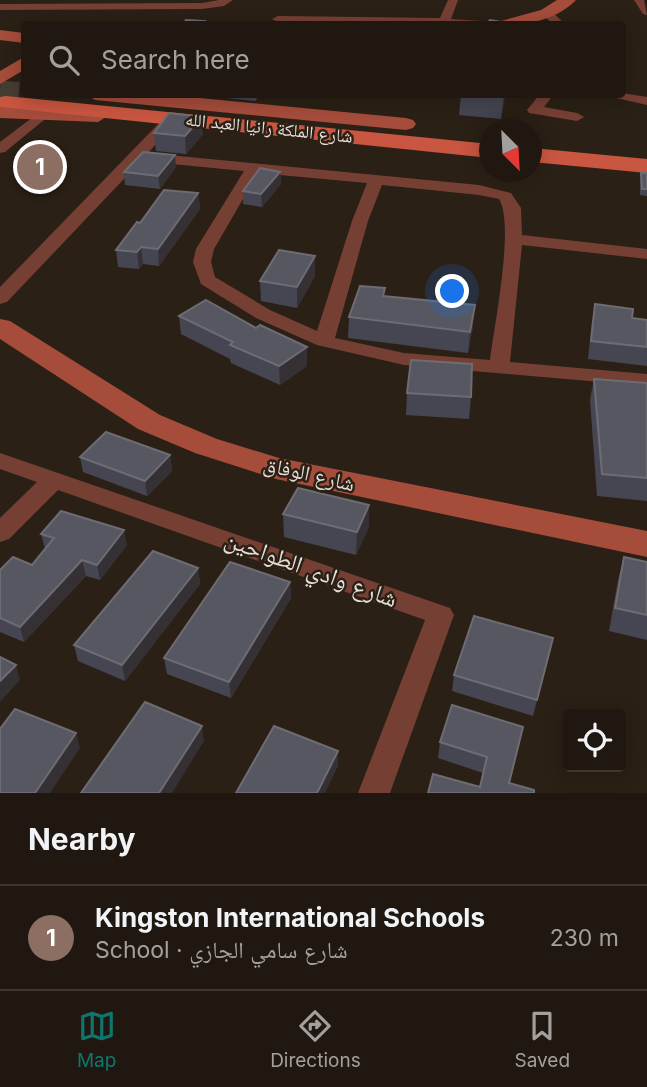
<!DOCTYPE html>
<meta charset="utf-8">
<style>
:root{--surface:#201810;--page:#2d251e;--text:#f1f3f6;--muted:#a2a09f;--line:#3d3730;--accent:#0f766e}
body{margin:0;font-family:Inter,"Noto Naskh Arabic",sans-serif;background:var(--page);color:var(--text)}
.controls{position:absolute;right:21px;bottom:21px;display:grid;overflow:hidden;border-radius:7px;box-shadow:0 4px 18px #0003}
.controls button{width:63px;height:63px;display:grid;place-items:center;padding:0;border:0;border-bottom:2px solid var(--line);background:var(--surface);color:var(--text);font:35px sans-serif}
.compass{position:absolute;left:479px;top:119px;width:63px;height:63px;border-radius:50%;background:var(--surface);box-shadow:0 4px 18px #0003;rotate:156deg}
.you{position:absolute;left:453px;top:292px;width:24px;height:24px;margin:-18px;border:5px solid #fff;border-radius:50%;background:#1a73e8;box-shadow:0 0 0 10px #1a73e833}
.badge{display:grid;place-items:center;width:46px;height:46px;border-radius:50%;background:var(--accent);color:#fff;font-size:23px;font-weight:700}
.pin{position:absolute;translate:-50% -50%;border:4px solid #fff;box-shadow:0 2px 7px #0006}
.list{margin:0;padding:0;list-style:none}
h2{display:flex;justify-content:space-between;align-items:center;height:91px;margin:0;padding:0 28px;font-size:30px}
h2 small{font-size:23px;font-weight:400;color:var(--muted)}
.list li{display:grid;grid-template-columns:46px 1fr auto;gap:21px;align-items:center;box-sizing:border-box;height:105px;padding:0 28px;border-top:2px solid var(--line)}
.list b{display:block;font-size:26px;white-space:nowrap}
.list p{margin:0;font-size:23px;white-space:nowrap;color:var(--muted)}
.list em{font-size:23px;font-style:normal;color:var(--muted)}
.icon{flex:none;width:38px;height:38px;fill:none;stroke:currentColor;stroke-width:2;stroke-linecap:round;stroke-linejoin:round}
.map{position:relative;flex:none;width:647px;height:793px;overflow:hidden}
.search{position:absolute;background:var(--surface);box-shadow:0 4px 18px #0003;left:21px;right:21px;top:21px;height:77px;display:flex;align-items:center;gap:18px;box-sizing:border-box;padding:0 24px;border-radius:7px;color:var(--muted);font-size:26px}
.sheet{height:196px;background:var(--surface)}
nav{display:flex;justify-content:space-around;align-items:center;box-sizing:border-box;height:98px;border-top:2px solid var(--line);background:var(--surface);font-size:19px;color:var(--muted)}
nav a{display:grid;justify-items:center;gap:4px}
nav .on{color:var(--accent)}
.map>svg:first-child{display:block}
</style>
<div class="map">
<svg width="647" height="793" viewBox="0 0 647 793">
<rect width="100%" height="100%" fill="#2a2015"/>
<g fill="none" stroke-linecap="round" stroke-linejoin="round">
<!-- primary-tunnel -->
<polyline stroke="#463c32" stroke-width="19" stroke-dasharray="19 10" stroke-linecap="butt" points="0,90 24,92"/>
<!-- street -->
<g fill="#763f34" fill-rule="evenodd">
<polygon points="219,0 233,0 224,6 202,9 0,10 0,4 202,3"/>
<polygon points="448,0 458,0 451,19 481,21 487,24 278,22 272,19 278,16 440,18"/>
<polygon points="634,0 644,0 647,15 643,14"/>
<polygon points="543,11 551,11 565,24 553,24 543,15"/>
<polygon points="622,93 647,97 647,105 599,94"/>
<polygon points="540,94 554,94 544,107 577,113 584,117 577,121 529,113 527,110"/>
<polygon points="45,108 50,109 50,115 5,152 0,153 0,142"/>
<path d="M169,117L176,121L148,153L479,185L511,193L521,208L522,235L647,249V259L522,245L510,362L647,374V386L404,365L317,345L256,318L201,284L193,262L196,249L244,171L141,161L7,302L0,304V287L164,118ZM258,173L367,183L352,221L317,331L270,310L215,277L211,262L214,249ZM382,185L479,195L499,199C515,224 494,327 490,360L404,353L335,338L368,221Z"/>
<polygon points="0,453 450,608 454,615 390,793 358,793 425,620 58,490 9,539 0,542 0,518 37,482 0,469"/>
</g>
<!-- secondary -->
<g fill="#a54c3b" fill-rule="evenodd">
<path d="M557,0H576C557,20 525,26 499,24L501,21L541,10Z"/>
<polygon points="0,30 24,33 24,43 0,40"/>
<polygon points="24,57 24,70 0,84 0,71"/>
<polygon points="86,94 159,94 406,118 413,120 416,124 413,128 406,130 95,100"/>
<polygon points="0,106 98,110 108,116 98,122 0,118"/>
<polygon points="0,319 10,321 160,415 217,439 279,458 647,531 647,557 276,479 195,453 138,429 0,339"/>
</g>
<!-- primary -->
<g fill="#c85640" fill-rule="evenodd">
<polygon points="6,96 490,144 490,158 0,107 0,97"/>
<polygon points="532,148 647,159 647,173 532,162"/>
</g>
</g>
<!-- wall -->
<g fill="#464653">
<polygon points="207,94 258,94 256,101 207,96"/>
<polygon points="461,94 505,94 501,119 459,115"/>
<polygon points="154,133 203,134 186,154 156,151"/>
<polygon points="176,167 160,189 125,185 124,172"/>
<polygon points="280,172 281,184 262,207 243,204 243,191"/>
<polygon points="641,173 647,173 647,196 640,195 640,179"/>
<polygon points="198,193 200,209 159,266 143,264 139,269 118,267 116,250 140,223"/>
<polygon points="315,256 315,276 297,308 261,301 260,281"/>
<polygon points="385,296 473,326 468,353 348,338 349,317"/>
<polygon points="595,304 632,318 647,320 647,366 588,359 592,321"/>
<polygon points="179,316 256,328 307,347 307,366 280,385 231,363 230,359 181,334"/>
<polygon points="594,379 647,383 647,501 597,496 590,400"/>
<polygon points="407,393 471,397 469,419 406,415"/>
<polygon points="170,455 172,471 147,496 83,472 80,457"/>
<polygon points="369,505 369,527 356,555 284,537 283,514"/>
<polygon points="41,534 127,545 100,580 86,576 24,642 0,632 0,570 32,565 45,549"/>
<polygon points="624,557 647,562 647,640 609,631 618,580"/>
<polygon points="198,568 200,584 125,681 78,661 74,645"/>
<polygon points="290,582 291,598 231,698 167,674 164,658"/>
<polygon points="553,638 533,716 452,691 454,675"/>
<polygon points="523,727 510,783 480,787 483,773 438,758 440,742"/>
</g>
<!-- shaded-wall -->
<g fill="#343034">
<polygon points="504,94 505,94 504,105 501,119"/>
<polygon points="202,117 203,134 186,154 185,136"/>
<polygon points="175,155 176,167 160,189 158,176"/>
<polygon points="280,172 281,184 262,207 261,194"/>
<polygon points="198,193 200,209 159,266 158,249"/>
<polygon points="141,247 143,264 139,269 137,252"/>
<polygon points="315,256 315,276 297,308 297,287"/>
<polygon points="475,305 473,326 468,353 470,332"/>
<polygon points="307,347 307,366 280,385 279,366"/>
<polygon points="170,455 172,471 147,496 145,481"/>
<polygon points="369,505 369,527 356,555 357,532"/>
<polygon points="124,530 127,545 100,580 97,565"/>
<polygon points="82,560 86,576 24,642 20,627"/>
<polygon points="198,568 200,584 125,681 122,665"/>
<polygon points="290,582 291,598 231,698 229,682"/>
<polygon points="553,638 550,654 533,716 537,700"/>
<polygon points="16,665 20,680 0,702 0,681"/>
<polygon points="202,726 204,741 172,793 159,793"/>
<polygon points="523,727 520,743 507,793 509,783"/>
<polygon points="76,733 80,748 50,793 35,793"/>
<polygon points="338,751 338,766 325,793 317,793"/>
</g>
<!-- building -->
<g fill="#575761" stroke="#6d6c74" stroke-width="2">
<polygon points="186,20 204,21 200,24 183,24"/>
<polygon points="490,20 512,24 486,24"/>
<polygon points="473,94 504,94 504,97"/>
<polygon points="169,113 202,117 185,136 154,133"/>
<polygon points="143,152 175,155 158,176 124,172"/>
<polygon points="260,168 280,172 261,194 243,191"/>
<polygon points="641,173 647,173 647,189 642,189"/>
<polygon points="164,190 198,193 158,249 141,247 137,252 116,250 137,222 140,223"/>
<polygon points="279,250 315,256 297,287 260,281"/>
<polygon points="360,286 385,288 383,296 475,305 470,332 349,317"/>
<polygon points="206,300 256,328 260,325 307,347 279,366 230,345 233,342 179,316"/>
<polygon points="595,304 633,309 632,318 647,320 647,347 591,341"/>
<polygon points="411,360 472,364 471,397 407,393"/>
<polygon points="594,379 647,383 647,478 602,474"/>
<polygon points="106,432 170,455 145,481 80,457"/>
<polygon points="298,488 369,505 357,532 283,514"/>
<polygon points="61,511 124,530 97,565 82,560 20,627 0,618 0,570 13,557 32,565 54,538 41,534"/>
<polygon points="153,551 198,568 122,665 74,645"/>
<polygon points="624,557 647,562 647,615 615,608"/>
<polygon points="230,562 290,582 229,682 164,658"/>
<polygon points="474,616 553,638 537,700 454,675"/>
<polygon points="0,657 16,665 0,681"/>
<polygon points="145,702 202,726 159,793 81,793"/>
<polygon points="452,705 523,727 509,783 534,790 534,793 428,793 433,774 480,787 487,757 440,742"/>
<polygon points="15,709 76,733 35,793 0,793 0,729"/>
<polygon points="274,726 338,751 317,793 236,793"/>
</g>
<g text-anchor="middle" stroke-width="5" stroke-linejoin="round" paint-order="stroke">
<!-- far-street labels -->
<g font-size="18" fill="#e5ded7" stroke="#2a2015">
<text transform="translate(269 128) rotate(6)" y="6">شارع الملكة رانيا العبد الله</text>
</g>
<!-- street labels -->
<g font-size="21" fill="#e5ded7" stroke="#2a2015">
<text transform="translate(309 474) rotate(13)" y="7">شارع الوفاق</text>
</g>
<!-- near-street labels -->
<g font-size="24" fill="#e5ded7" stroke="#2a2015">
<text transform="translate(311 569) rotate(20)" y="8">شارع وادي الطواحين</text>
</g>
</g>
</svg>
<div class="controls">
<button><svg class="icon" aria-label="locate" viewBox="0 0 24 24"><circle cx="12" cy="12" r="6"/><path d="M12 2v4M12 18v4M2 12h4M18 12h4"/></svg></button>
</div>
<svg class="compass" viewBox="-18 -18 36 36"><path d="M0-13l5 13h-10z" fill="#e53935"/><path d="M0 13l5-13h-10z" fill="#a2a09f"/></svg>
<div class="you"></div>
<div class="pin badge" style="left:40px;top:167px;background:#8d6e63">1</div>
<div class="search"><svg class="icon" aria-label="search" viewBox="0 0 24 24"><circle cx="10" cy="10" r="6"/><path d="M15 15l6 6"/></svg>Search here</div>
</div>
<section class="sheet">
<h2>Nearby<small></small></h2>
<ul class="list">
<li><span class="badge" style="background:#8d6e63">1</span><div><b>Kingston International Schools</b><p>School · شارع سامي الجازي</p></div><em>230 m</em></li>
</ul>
</section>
<nav>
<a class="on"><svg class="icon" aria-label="map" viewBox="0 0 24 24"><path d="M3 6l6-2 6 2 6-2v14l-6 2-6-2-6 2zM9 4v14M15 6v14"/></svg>Map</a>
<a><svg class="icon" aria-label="directions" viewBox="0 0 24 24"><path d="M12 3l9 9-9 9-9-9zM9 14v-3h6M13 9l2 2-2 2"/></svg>Directions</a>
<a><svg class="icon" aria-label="saved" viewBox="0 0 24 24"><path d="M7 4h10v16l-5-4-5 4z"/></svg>Saved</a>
</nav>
